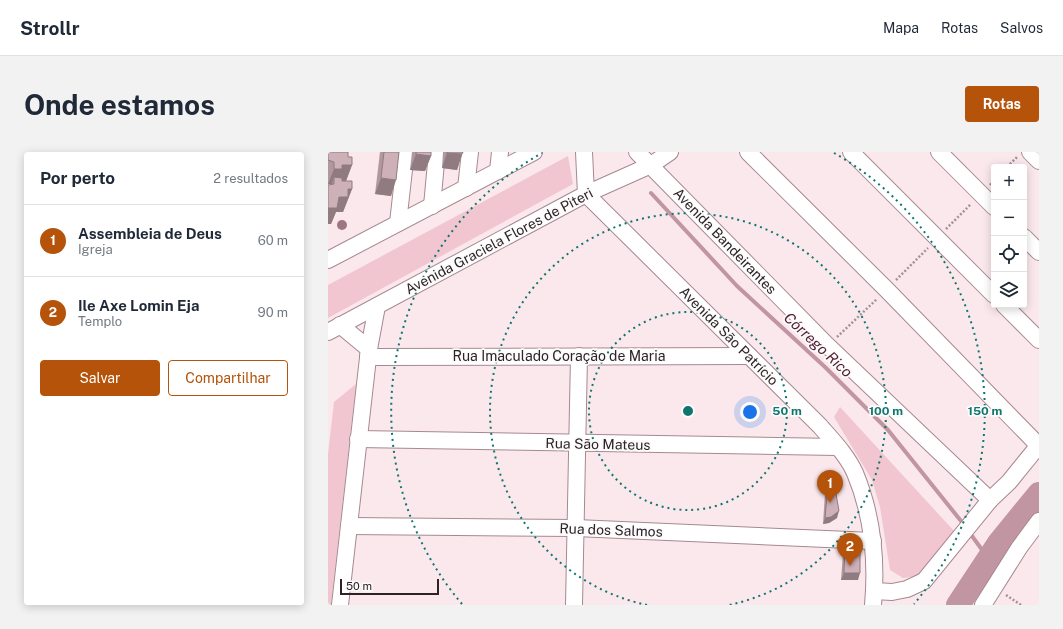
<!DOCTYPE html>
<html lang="pt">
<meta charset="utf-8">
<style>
:root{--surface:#fff;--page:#f2f2f3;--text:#1f2937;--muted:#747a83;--line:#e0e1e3;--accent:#b45309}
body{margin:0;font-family:"Public Sans",sans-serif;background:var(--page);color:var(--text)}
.controls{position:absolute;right:12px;top:12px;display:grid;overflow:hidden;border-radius:4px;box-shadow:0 2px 10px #0003}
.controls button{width:36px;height:36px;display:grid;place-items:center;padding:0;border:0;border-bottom:1px solid var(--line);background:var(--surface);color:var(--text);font:20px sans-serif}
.scale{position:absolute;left:12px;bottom:10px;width:99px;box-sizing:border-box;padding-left:4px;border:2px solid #2d2225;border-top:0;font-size:11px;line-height:14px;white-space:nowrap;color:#2d2225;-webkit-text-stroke:3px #fbfbfb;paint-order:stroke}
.you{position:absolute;left:422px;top:260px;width:14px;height:14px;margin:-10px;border:3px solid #fff;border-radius:50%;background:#1a73e8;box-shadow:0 0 0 6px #1a73e833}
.badge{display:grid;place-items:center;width:26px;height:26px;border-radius:50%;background:var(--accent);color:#fff;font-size:13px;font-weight:700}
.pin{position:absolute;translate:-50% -33px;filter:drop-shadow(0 1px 2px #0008)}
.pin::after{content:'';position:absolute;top:21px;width:14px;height:12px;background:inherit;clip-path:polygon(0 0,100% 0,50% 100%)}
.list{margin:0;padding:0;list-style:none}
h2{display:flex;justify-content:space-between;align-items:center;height:52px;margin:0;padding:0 16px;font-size:17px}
h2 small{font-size:13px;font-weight:400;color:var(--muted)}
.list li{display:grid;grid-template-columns:26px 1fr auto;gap:12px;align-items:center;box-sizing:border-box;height:72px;padding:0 16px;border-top:1px solid var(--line)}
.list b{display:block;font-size:15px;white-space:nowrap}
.list p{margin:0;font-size:13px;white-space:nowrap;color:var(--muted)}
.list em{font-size:13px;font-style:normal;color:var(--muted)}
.actions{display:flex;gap:8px;padding:12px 16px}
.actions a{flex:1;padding:9px 0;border:1px solid var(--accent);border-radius:4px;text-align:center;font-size:14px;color:var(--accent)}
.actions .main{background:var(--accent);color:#fff}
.icon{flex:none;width:22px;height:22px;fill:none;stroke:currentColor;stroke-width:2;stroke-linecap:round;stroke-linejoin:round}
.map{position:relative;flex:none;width:711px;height:453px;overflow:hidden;border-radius:4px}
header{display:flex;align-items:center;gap:24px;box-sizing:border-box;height:56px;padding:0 20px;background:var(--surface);border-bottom:1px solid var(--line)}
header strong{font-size:19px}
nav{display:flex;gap:22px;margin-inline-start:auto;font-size:14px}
.intro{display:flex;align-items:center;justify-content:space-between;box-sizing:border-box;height:96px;padding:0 24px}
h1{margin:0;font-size:28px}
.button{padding:10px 18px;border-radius:4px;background:var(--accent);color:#fff;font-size:14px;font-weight:700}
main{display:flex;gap:24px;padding:0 24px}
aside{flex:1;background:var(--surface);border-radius:4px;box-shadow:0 2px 10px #0003}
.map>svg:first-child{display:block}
</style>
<header>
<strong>Strollr</strong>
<nav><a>Mapa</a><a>Rotas</a><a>Salvos</a></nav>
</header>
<div class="intro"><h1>Onde estamos</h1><a class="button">Rotas</a></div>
<main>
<aside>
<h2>Por perto<small>2 resultados</small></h2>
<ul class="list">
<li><span class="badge">1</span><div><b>Assembleia de Deus</b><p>Igreja</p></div><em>60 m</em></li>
<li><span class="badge">2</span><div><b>Ile Axe Lomin Eja</b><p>Templo</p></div><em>90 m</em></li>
</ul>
<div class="actions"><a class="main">Salvar</a><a>Compartilhar</a></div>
</aside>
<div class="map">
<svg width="711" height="453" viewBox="0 0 711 453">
<rect width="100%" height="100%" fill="#fbe8ed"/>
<!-- green -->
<g fill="#f1c6d1">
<polygon points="240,4 245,32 0,166 0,133"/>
<polygon points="28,232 3,453 0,453 0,302 6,250"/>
<polygon points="512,255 627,380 591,424 575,426 562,418 552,355 544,328 506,265"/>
</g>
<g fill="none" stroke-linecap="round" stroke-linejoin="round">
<!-- stream -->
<g stroke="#c195a1" stroke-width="4">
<polyline points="323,41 409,134 497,215 560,278 633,369"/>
<polyline points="644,384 660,406"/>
</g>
<!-- river -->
<polyline stroke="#c195a1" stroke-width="24" points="630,453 671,391 711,342"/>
<!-- minor casing -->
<g stroke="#a68990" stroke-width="18">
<g id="minor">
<path d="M256,0L258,42L492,274C504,288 519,303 527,321C544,362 549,409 545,453"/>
<polyline points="309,0 499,193 662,348"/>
<polyline points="420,0 559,138 711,294"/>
<polyline points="523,0 666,143"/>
<polyline points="611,0 666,55"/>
<polyline points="702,0 711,9"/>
<polyline points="170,19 172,0"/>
<polyline points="138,36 142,0"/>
<polyline points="104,54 109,0"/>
<polyline points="70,71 78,0"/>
<polyline points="696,85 711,100"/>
<polyline points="0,108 206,0"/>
<polyline points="676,153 711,188"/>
<polyline points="12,173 41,197"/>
<polyline points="0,180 258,42 323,13 342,0"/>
<polyline points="40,205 421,204"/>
<polyline points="30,287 510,295"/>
<polyline points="21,374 248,376 545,389"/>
<polyline points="546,439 564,440 579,437 596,429 662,348 681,330 711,293"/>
<polyline points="12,453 41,197 49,154"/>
<polyline points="246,453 251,204"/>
<polyline points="655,453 691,396 711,369"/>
</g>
</g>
<!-- path -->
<g stroke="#a29296" stroke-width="2.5" stroke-dasharray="2 2" stroke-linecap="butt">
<polyline points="679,15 689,5"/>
<polyline points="662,33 666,28"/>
<polyline points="618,77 643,52"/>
<polyline points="568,128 600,96"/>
<polyline points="509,185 549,147"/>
<polyline points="678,443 693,453"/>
</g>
<!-- minor -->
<use href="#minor" stroke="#fff" stroke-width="16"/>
</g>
<!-- trees -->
<circle fill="#9d7683" cx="14" cy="73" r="5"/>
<!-- wall -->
<g fill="#b1979e">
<polygon points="0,0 20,5 24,13 18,29 24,37 15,60 8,60 3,72 0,72 4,32 0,32"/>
<polygon points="52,0 71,0 63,44 47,42"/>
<polygon points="84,0 103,0 103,4 97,19 82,18"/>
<polygon points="115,0 135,0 129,18 114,16"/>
<polygon points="500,334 509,366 501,371 495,372 497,341"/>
<polygon points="517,394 530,428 513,428 515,401"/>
</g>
<!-- shaded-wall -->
<g fill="#907b81">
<polygon points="119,1 134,2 129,18 114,16"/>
<polygon points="88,2 103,4 97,19 82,18"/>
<polygon points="14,13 24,13 18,29 10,29 6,25 4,32 0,32 6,17"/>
<polygon points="53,26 68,28 63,44 47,42"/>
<polygon points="20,37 24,37 15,60 8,60 3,72 0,72 0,56 11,45"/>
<polygon points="511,359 509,366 501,371 495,372 497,366"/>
<polygon points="516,421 532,421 530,428 513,428"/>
</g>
<!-- building -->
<g fill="#ceb0b8" stroke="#907b81">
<polygon points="0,0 20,0 20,5 24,5 24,13 14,13 14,17 6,17 6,10 0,8"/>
<polygon points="56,0 71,0 68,28 53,26"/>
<polygon points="88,0 103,0 103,4 88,2"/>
<polygon points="119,0 135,0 134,2 119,1"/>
<polygon points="6,25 14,26 14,29 24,29 24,37 20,37 20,45 11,45 9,56 0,56 0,33 6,32"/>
<polygon points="500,334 507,336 511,359 503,365 497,366"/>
<polygon points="517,394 532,394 532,421 516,421"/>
</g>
<!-- distance rings -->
<g fill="none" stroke="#0f766e" stroke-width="2" stroke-dasharray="2 4">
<circle cx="360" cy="259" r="99"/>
<path d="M319 453A198 198 0 1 1 401 453"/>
<path d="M134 452A297 297 0 0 1 214 1M506 1A297 297 0 0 1 586 452"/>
</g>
<g text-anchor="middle" stroke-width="3.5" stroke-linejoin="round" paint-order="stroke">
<!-- street labels -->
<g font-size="14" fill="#2d2225" stroke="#fbfbfb">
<text transform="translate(171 89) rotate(-28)" y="5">Avenida Graciela Flores de Piteri</text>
<text transform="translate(397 89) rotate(46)" y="5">Avenida Bandeirantes</text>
<text transform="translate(401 184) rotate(45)" y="5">Avenida São Patrício</text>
<text x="231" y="209">Rua Imaculado Coração de Maria</text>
<text transform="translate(270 292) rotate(1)" y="5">Rua São Mateus</text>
<text transform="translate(283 378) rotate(2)" y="5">Rua dos Salmos</text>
</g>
<!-- water labels -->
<g font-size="15" font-style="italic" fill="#541c30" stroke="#fbfbfb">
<text transform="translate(490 193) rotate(43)" y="5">Córrego Rico</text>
</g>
</g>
<circle cx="360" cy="259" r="6" fill="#0f766e" stroke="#fbfbfb" stroke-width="2"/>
<g font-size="12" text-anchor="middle" font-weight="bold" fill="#0f766e" stroke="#fbfbfb" stroke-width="3.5" stroke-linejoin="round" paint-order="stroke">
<text x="459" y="263">50 m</text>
<text x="558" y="263">100 m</text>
<text x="657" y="263">150 m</text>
</g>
</svg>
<div class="controls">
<button>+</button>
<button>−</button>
<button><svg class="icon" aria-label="locate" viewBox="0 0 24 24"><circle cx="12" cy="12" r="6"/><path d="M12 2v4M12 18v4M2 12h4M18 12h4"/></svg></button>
<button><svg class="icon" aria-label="layers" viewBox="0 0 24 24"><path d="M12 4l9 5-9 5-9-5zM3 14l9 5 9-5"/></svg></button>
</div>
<div class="scale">50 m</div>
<div class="you"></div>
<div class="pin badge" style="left:502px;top:351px">1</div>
<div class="pin badge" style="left:522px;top:414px">2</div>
</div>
</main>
